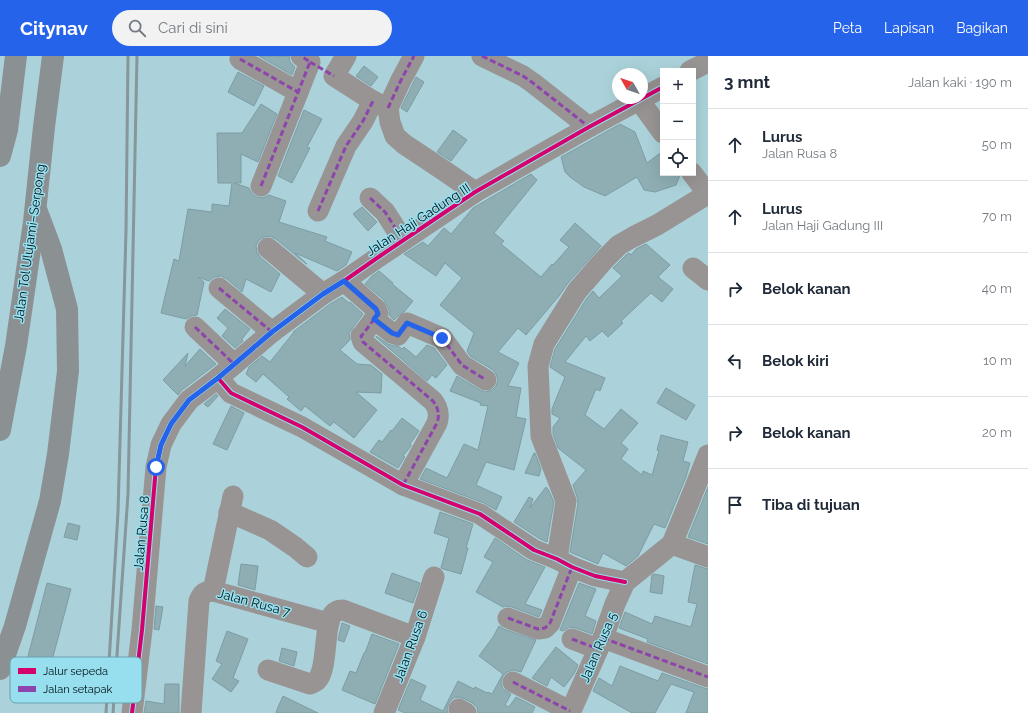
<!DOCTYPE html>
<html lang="id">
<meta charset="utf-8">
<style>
:root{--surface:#fff;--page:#f2f2f3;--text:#1f2937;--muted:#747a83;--line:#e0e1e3;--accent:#2563eb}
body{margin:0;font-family:Raleway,sans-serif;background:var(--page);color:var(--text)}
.controls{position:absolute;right:12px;top:12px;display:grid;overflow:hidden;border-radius:0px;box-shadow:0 4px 16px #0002}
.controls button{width:36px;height:36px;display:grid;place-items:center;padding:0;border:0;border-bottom:1px solid var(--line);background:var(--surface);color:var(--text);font:20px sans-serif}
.compass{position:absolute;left:612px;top:12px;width:36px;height:36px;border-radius:50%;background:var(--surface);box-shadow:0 4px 16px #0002;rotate:310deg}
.stop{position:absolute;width:12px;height:12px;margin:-9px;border:3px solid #2563eb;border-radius:50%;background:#fff}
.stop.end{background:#2563eb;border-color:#fff;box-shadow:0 1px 4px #0008}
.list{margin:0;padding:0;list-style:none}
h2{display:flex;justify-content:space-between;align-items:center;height:52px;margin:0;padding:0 16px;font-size:17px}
h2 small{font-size:13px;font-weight:400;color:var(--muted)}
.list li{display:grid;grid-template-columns:26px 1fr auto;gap:12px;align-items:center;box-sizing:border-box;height:72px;padding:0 16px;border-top:1px solid var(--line)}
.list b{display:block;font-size:15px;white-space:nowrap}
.list p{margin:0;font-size:13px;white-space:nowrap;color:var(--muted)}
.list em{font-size:13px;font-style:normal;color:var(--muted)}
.icon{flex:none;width:22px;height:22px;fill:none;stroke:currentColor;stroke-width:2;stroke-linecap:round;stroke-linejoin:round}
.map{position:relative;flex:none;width:708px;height:657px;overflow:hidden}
header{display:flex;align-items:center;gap:24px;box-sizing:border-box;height:56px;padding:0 20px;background:var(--accent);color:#fff}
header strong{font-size:19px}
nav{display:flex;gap:22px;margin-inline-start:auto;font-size:14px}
.search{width:280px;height:36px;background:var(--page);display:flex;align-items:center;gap:10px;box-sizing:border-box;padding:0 14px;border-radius:22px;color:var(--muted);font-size:15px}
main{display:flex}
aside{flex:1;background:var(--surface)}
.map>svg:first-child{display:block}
</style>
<header>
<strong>Citynav</strong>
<div class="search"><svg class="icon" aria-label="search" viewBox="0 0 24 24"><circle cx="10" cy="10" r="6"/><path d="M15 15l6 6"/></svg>Cari di sini</div>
<nav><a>Peta</a><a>Lapisan</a><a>Bagikan</a></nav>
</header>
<main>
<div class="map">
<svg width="708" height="657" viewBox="0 0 708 657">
<rect width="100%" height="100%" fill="#abd2da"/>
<!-- building -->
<g fill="#8eaeb4" stroke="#7d9ca3">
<polygon points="259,0 289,0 290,6 295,11 292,19"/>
<polygon points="364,10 378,21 371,30 356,20"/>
<polygon points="238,16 264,30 254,50 228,36"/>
<polygon points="416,21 424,26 407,56 401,52"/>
<polygon points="261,48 277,58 258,106 241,98 241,127 234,127 249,132 252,138 257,141 263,142 269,139 286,145 279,166 327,181 325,185 352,196 346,209 337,215 295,197 307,208 305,207 276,183 270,180 264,181 259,184 256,190 257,196 260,201 280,218 271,236 246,223 242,236 227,223 221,220 214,221 209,225 198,221 204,226 197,259 191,260 186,263 161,257 174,203 179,205 188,153 212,156 212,148 229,150 232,127 218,127 217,77 242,77"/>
<polygon points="304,54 322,63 307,91 310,92 292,127 278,120"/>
<polygon points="620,68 635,76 647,107 663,95 663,117 680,117 680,119 676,129 655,136 644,134 637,121 605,140 584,131 570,121 565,116 561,101"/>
<polygon points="453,74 467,84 451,105 437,96"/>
<polygon points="531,118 537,124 494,177 504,185 501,188 541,221 552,208 553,209 569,191 560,184 575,167 601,190 568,227 559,240 526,279 518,272 498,296 519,307 508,330 521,332 516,361 526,363 514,414 486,406 476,429 502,441 496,454 484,447 420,423 426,412 447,422 464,388 478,394 488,350 480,349 481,347 450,335 457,320 480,334 485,336 492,334 496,330 498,324 496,318 493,314 470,300 467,295 474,277 440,249 462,222 445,207 436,220 404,198 423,186 428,190 444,172 451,178 473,152"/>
<polygon points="362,151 377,166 368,175 353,158"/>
<polygon points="646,188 670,209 658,221 673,233 662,246 651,237 621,265 623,267 608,281 602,275 590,285 586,280 565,306 605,322 600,335 596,333 585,359 604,373 621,353 638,367 621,387 628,393 621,403 642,419 643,415 652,419 659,395 657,394 661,379 688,386 683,405 690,407 686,421 665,472 654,468 638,500 626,510 603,497 598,508 570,496 578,447 577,441 573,429 586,414 558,392 553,378 553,371 560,362 552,358 552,353 565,321 550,311 555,293 587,242 593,235 599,242 622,220 613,212 626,199 629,197 631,199 636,193"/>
<polygon points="379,215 393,227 392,228 413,245 404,256 398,260 394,264 390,260 389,254 384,244 365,228 372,220"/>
<polygon points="342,241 349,247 350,246 363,258 349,277 350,284 340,294 357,308 371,309 382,318 381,337 356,336 377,354 354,382 334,366 330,370 305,350 301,355 287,343 289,341 263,318 256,326 246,318 249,311 262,300 270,306 294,276 293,276 330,248"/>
<polygon points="225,253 250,273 242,283 243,285 235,292 222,280 228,272 217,262"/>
<polygon points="376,280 388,288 394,290 398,290 402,293 404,291 416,301 427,289 434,292 447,309 436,322 432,319 427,325 376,281"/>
<polygon points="200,293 216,308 182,334 178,339 163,324 188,297 185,310"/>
<polygon points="666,332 695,349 686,364 657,347"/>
<polygon points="216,338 218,340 208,351 204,348"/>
<polygon points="231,350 244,357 227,394 213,388"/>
<polygon points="402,362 419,375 410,388 411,389 411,390 403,400 405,401 398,412 370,396 379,384 382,386 391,374 392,375"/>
<polygon points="534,397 535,397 541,413 539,420 525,417"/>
<polygon points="546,431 548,433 554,446 547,486 540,483 514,466 529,441 533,443 530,452"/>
<polygon points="708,431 708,488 688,481"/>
<polygon points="440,456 473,468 466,492 468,492 461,518 443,513 441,512 449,482 434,477"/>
<polygon points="68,467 80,470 77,484 64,481"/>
<polygon points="495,482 527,504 545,511 525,548 542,554 539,561 512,551 506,550 503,551 476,536 493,506 484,501"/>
<polygon points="241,508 258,510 255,534 238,529"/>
<polygon points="695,509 704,512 708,513 708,608 647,586 648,583 619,572 625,556 652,568 655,560 691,571 697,548 688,546"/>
<polygon points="392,517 420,527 413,547 385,537"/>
<polygon points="654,518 664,520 662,538 650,536 652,519"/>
<polygon points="47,527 71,533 41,646 18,639"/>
<polygon points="579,527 596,533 585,560 596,565 592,578 576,572 570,571 563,575 560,574"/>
<polygon points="156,550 163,551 159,574 154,573"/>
<polygon points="342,567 350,570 344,586 338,584"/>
<polygon points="499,570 504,573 536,584 521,616 513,614 507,616 503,620 501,626 503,633 511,638 505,649 509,651 516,641 535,651 532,657 478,657 477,651 472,647 465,643 459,641 453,642 449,647 447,653 448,657 405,657 398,654 411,623 426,630 420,644 443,655 458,625 474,633 475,631 487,637 488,636 492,638 503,618 479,600 493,581"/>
<polygon points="227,575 248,583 233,622 239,625 231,636 212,623 222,608 216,605"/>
<polygon points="372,578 399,588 375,648 342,634 350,615 356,617 364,597 365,597"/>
<polygon points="556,591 578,609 574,618 564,631 551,621 547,630 532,622"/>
<polygon points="282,592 297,596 294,610 279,605"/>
<polygon points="620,610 658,625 662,617 704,632 708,633 708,657 686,657 694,636 671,628 655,657 632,657 593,635 599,622 612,630"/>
<polygon points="165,628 179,628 179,657 144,657 146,645 164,648"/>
<polygon points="283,640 318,657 276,657 278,651"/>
</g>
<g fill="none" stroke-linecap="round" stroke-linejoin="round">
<!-- minor -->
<g stroke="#979493" stroke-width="21">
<polyline points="346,0 334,20 373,45 388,52 390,66 395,80 404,88 446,116 475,136"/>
<polyline points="482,0 523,20 533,27 589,71"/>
<polyline points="240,3 298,36"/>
<polyline points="690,15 708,6"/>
<polyline points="639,44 663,77"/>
<polyline points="388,52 401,24 414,0"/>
<polyline points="692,117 708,138"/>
<polyline points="261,130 310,6 301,0"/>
<polyline points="370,142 385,156 403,184"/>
<polyline points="318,155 346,90 363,65 373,45"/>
<polyline points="268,192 323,238"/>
<polyline points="693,212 708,224"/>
<path d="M344,225L376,253L378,258L363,278L361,280L363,286L433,345C438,352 440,358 437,367L403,429"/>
<polyline points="219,232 272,276"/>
<polyline points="374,263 392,277 398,279 407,267 442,282 462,309 486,324"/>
<polyline points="195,271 234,308"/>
<polyline points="218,322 231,337 302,371 403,429 480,458 534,494 557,503 572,511 595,520 625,526"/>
<polyline points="229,456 270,474 295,491 307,501"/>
<polyline points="672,488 708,501"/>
<polyline points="557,503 566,445 541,380 538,310 544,288 577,235 603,205 619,189 633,181 657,169 701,142 708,138"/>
<polyline points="213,535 233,440"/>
<polyline points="508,562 538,573 545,572 550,567 572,511"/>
<polyline points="603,582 708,621"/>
<polyline points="572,583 598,593"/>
<path d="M268,614L310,628C313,627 316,626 318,623C329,609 322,561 337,555C339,554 341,554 343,554L415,581"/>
<polyline points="513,626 570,655"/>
<polyline points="459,653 466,657"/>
<polyline points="132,657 142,574 156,411 161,389 171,368 189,344 218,322 272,276 323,238 344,225 380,200 475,136 589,71 663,31"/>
<path d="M191,657L199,545C202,537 205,535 213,535L329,567"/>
<polyline points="384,657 415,581 434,521"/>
<polyline points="570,657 603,582 615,548 625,526 672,488 708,399"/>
</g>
<!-- highway -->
<g stroke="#8b9193" stroke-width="22">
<polyline points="0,100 7,74 16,0"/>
<polyline points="0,374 16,290 34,166 44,71 53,0"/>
<polyline points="0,613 15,570 50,445 58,398 68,315 67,253 51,193 36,153"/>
</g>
<!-- rail -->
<g stroke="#86969a" stroke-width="3">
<polyline points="106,657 118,456 126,175 128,0"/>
<polyline points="113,657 128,438 137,0"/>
</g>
<!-- quiet -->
<g stroke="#8e44ad" stroke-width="3" stroke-dasharray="6 3" stroke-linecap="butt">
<polyline points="482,0 523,20 533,27 589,71"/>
<polyline points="240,3 298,36"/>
<polyline points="310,6 334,20"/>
<polyline points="388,52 401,24 414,0"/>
<polyline points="261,130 310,6 301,0"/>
<polyline points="370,142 385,156 403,184"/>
<polyline points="318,155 346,90 363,65 373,45"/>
<path d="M344,225L376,253L378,258L363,278L361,280L363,286L433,345C438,352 440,358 437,367L403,429"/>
<polyline points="219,232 272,276"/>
<polyline points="374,263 392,277 398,279 407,267 442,282 462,309 486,324"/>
<polyline points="195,271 234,308"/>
<polyline points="508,562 538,573 545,572 550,567 572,511"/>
<polyline points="603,582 708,621"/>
<polyline points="572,583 598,593"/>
<polyline points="513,626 570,655"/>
</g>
<!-- cycleway casing -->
<g stroke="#97dfee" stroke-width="6">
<g id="cycleway">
<polyline points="218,322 231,337 302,371 403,429 480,458 534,494 557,503 572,511 595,520 625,526"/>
<polyline points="132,657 142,574 156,411 161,389 171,368 189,344 218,322 272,276 323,238 344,225 380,200 475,136 589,71 663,31"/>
</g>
</g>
<!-- cycleway -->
<use href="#cycleway" stroke="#d6006c" stroke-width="4"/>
</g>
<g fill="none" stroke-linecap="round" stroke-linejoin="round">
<!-- route -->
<polyline stroke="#2563eb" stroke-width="5" points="156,411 161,389 171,368 189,344 218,322 272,276 323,238 344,225 376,253 378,258 374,263 392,277 398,279 407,267 442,282"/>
</g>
<g text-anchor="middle" stroke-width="3" stroke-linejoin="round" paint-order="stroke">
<!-- street labels -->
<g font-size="13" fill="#001116" stroke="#97dfee">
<text transform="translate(418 163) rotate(-33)" y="5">Jalan Haji Gadung III</text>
<text transform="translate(29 187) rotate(-82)" y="5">Jalan Tol Ulujami–Serpong</text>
<text transform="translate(141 477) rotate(-85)" y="5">Jalan Rusa 8</text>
<text transform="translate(254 546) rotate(15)" y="5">Jalan Rusa 7</text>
<text transform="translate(410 590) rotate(-70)" y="5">Jalan Rusa 6</text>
<text transform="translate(598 591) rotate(-67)" y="5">Jalan Rusa 5</text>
</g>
</g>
<!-- legend -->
<rect x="10" y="601" width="132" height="46" rx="6" fill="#97dfee" stroke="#6aa1ad" stroke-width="1"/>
<rect x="18" y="612" width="18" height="6" fill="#d6006c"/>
<rect x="18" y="630" width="18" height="6" fill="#8e44ad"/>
<g font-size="11" fill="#001116">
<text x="43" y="619">Jalur sepeda</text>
<text x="43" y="637">Jalan setapak</text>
</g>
</svg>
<div class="controls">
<button>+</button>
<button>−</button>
<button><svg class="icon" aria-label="locate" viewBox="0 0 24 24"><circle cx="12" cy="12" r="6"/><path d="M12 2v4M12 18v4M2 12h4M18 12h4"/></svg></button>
</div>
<svg class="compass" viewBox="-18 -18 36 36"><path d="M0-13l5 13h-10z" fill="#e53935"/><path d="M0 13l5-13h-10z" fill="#747a83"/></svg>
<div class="stop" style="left:156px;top:411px"></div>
<div class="stop end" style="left:442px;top:282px"></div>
</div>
<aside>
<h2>3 mnt<small>Jalan kaki · 190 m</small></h2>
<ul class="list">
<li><svg class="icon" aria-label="ahead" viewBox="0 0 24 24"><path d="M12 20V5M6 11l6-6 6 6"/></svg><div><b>Lurus</b><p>Jalan Rusa 8</p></div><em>50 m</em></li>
<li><svg class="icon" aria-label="ahead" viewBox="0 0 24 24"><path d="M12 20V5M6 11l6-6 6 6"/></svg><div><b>Lurus</b><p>Jalan Haji Gadung III</p></div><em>70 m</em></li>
<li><svg class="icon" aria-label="right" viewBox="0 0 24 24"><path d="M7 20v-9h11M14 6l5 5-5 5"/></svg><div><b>Belok kanan</b></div><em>40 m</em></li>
<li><svg class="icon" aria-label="left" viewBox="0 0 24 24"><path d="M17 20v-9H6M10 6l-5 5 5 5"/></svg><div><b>Belok kiri</b></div><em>10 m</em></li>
<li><svg class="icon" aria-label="right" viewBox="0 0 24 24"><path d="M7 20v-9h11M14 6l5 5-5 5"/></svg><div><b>Belok kanan</b></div><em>20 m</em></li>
<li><svg class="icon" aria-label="arrive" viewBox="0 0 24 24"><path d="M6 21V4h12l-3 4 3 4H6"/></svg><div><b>Tiba di tujuan</b></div></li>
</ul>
</aside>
</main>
